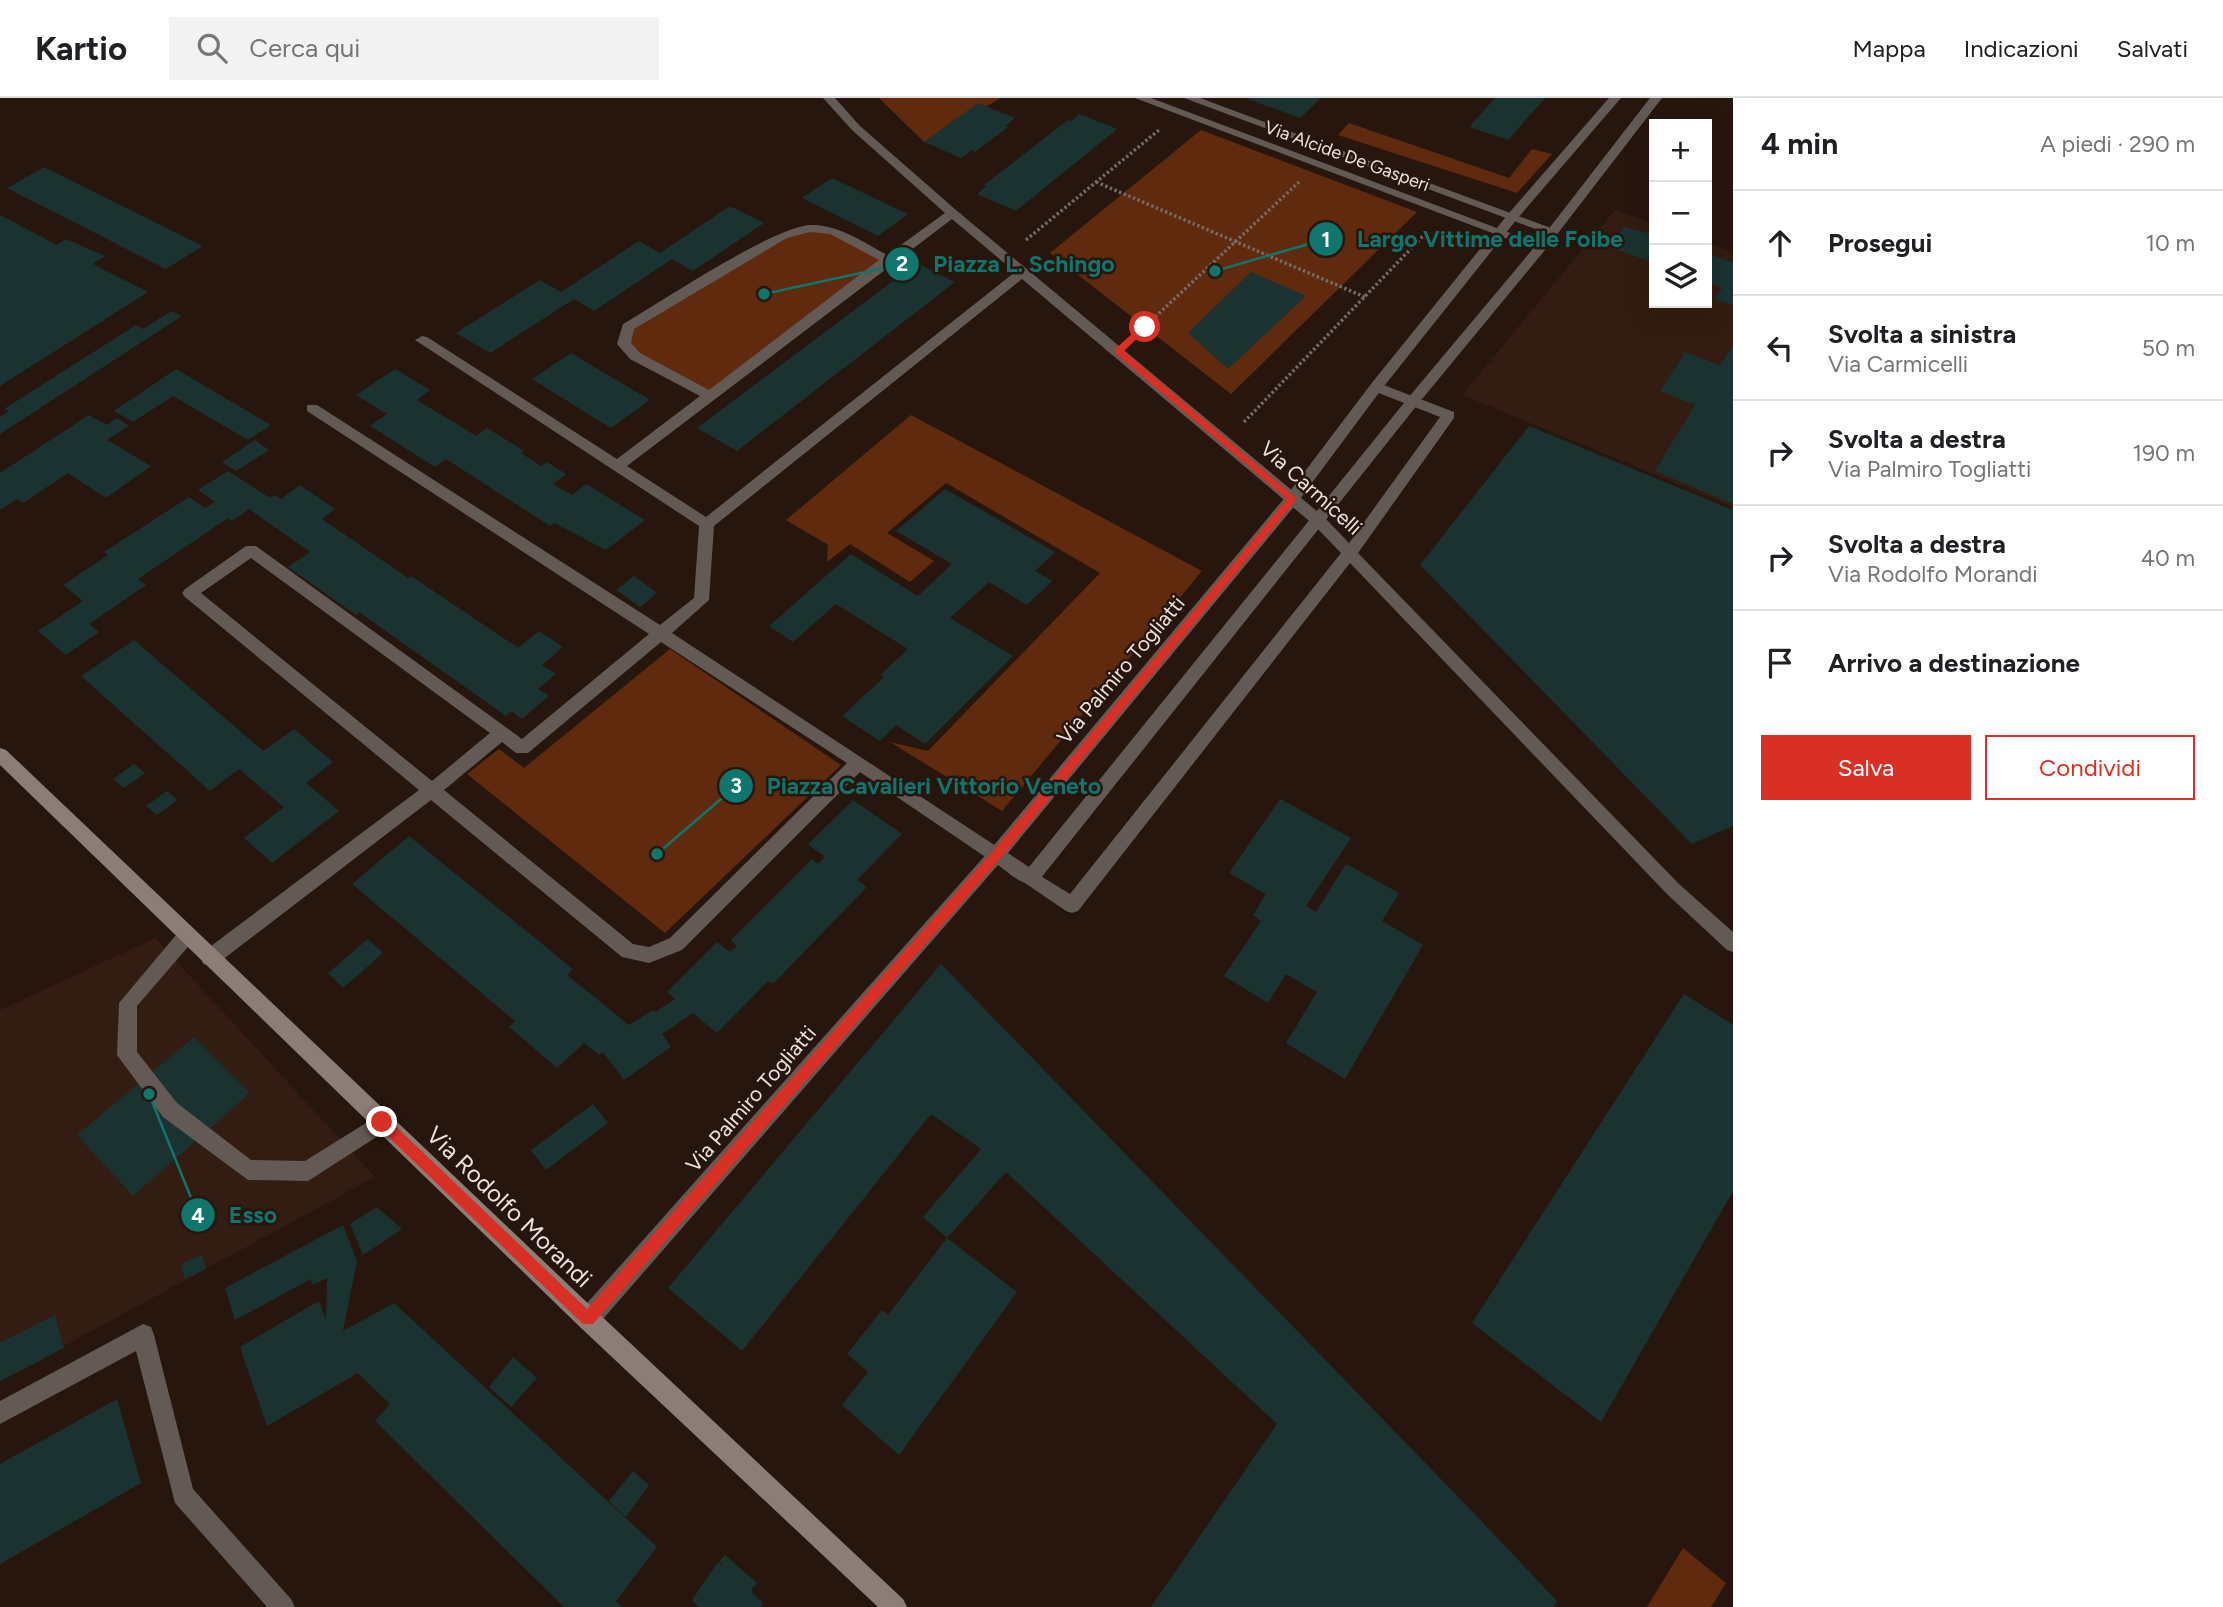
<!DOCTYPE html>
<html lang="it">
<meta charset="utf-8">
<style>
:root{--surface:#fff;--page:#f2f2f2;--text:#202124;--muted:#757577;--line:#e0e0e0;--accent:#d93025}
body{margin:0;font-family:Figtree,sans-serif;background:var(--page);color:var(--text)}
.controls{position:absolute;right:21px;top:21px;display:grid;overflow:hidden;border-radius:0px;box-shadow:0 7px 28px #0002}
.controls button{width:63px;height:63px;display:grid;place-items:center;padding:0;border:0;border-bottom:2px solid var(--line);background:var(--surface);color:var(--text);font:35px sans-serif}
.stop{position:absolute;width:21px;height:21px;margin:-16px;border:5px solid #d93025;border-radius:50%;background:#fff}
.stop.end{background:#d93025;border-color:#fff;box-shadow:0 2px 7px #0008}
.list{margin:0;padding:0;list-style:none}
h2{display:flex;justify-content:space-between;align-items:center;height:91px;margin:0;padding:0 28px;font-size:30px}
h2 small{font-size:23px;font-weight:400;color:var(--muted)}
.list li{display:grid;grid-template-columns:46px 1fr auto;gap:21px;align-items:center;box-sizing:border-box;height:105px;padding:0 28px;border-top:2px solid var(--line)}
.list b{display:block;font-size:26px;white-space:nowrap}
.list p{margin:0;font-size:23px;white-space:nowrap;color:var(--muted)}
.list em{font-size:23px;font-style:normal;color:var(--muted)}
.actions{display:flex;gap:14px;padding:21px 28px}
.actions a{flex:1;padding:16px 0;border:2px solid var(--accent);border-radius:0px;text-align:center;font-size:24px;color:var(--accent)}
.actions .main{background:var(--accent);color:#fff}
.icon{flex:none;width:38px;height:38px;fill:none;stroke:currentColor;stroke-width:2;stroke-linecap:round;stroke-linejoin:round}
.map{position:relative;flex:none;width:1733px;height:1509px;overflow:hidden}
header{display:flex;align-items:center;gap:42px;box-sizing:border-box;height:98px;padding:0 35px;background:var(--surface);border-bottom:2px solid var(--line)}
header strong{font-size:33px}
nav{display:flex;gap:38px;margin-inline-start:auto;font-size:24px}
.search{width:490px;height:63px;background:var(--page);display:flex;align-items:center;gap:18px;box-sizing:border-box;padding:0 24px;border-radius:0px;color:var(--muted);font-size:26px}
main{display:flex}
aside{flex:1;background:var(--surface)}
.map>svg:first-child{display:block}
</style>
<header>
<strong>Kartio</strong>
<div class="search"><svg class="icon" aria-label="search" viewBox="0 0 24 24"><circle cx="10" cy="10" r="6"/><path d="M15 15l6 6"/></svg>Cerca qui</div>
<nav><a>Mappa</a><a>Indicazioni</a><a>Salvati</a></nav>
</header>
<main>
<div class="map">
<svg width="1733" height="1509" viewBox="0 0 1733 1509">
<rect width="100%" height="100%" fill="#27160e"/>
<!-- built -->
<g fill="#331c11">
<polygon points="1615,112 1654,126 1654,205 1707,205 1707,145 1733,155 1733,409 1462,297"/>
<polygon points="155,840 375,1079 0,1283 0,912"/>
</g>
<!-- green -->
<g fill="#602a0e">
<polygon points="879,0 1001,0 924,44"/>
<polygon points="1349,25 1509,80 1532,51 1552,56 1517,95 1338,37"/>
<polygon points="1201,32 1417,114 1231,296 1050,155"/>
<polygon points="810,130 833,133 888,162 708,297 624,246 628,229 783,137"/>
<polygon points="911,317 1202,473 1002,713 890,644 928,653 1100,475 946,385 887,435 934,463 910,484 850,446 827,464 828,447 786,422"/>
<polygon points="670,551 841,667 665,835 467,676 499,651 524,670"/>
<polygon points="1683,1450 1726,1485 1711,1509 1647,1509"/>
</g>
<!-- building -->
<g fill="#1a3330">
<polygon points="1246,0 1321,0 1300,20"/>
<polygon points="1495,0 1545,0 1508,42 1469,29"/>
<polygon points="978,5 1015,20 1005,28 1008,29 975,54 972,52 961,60 924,44"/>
<polygon points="1080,16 1117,31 1016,113 977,96 987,88 984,87 1068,22 1071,23"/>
<polygon points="44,69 203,148 166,171 7,90"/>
<polygon points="832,80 908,116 878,138 802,100"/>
<polygon points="730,108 764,125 693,173 672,161 594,213 574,201 490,255 456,235 540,182 561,194 639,143 660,155"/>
<polygon points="0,117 57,147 66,141 105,158 93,166 148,194 0,288"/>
<polygon points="1624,129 1654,137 1654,165 1610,149"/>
<polygon points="1707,155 1733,165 1733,207 1715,201 1722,190 1707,184"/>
<polygon points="917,165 955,184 737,353 697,330"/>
<polygon points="1251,174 1306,198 1228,271 1188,235"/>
<polygon points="171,213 182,218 0,336 0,319 9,313 4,311 136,227 143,231"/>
<polygon points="1733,247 1733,406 1655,373 1695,307 1660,293 1685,254 1720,267"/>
<polygon points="571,255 650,302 611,330 532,281"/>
<polygon points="176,271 271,327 248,342 173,298 133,324 114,313"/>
<polygon points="395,271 430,292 417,302 476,338 487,330 524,353 521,355 541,368 547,364 566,376 553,386 572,397 586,386 645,422 606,452 554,425 550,428 446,361 435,369 370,328 387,316 356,297"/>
<polygon points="89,317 106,327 117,320 129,328 107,342 151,368 106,400 68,375 23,405 17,401 0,412 0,375"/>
<polygon points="1529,328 1733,412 1733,728 1692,746 1420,467"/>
<polygon points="255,342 269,352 236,373 222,364"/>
<polygon points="228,373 270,400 275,397 281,401 300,387 335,411 322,421 408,480 411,478 518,550 539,533 563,549 542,567 556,576 538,591 549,598 522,621 511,613 506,618 359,514 356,517 288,469 310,454 249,411 232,423 228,420 138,481 146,487 89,526 99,534 66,557 38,533 83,503 63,487 108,457 104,454 189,399 205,410 215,404 198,392"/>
<polygon points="945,391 1055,454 1035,473 1052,483 1027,507 989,484 950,520 1013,558 925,646 896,627 880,643 842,618 884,579 880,577 908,551 836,506 793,544 769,528 851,456 918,498 952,466 896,433"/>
<polygon points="634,478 657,495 640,509 616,492"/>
<polygon points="134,542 263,653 294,631 333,664 306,685 339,713 272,765 244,740 284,709 239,671 210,693 81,578"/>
<polygon points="134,666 145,675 124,690 113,681"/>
<polygon points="167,693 178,702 157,717 146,708"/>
<polygon points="1280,701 1351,740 1306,808 1316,814 1346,766 1399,795 1382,823 1423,847 1345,981 1286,945 1317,894 1286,876 1268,905 1224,878 1261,823 1253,817 1266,796 1229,775"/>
<polygon points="853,702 902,736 857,782 867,789 773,886 768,883 717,935 693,915 662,936 671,949 624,982 603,954 599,957 584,945 557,970 509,929 515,923 352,786 409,738 573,871 567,877 629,927 653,912 655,914 675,901 667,894 717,844 730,854 737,848 731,842 812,761 818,766 825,759 808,746"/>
<polygon points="368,841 383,855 343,890 328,875"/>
<polygon points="941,866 1469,1410 1557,1503 1554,1509 1151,1509 1277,1326 1006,1074 947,1140 923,1119 981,1051 931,1016 742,1253 668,1190"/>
<polygon points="1684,896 1733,927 1733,1093 1601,1324 1472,1225"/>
<polygon points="194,939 250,995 133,1098 77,1037"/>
<polygon points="593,1006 608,1025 546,1072 531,1052"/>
<polygon points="377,1109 402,1131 363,1157 350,1126"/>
<polygon points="343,1127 357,1163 343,1233 394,1205 657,1449 616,1503 623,1509 564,1509 375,1323 390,1306 358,1275 267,1328 240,1249 319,1203 326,1222 327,1180 313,1187 311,1181 235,1222 225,1190"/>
<polygon points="947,1140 1017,1194 899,1357 842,1307 868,1274 847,1256 882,1212 888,1217"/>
<polygon points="202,1156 206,1171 185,1181 180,1167"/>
<polygon points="55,1217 64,1250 0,1283 0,1245"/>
<polygon points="513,1259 537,1280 511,1309 489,1289"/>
<polygon points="117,1301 141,1385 0,1466 0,1366"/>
<polygon points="633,1373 649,1387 626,1419 609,1403"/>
<polygon points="725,1457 757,1485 752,1491 753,1496 763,1505 761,1509 699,1509 692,1502 718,1464 722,1468 720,1463"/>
</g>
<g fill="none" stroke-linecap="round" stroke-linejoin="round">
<!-- path -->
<g stroke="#786962" stroke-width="3.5" stroke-dasharray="2.5 2.5" stroke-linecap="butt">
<polyline points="1096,84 1365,199"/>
<polyline points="1026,142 1159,32"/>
<polyline points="1137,236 1299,84"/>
<polyline points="1244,324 1427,134"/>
</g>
<!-- service -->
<polygon fill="#635955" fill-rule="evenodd" points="187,829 193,831 196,837 193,843 137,908 137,954 177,1005 251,1062 305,1063 382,1015 389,1017 392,1024 389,1031 308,1083 248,1082 163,1019 117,957 119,905 181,831"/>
<!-- minor -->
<g fill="#635955" fill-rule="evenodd">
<path d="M823,0H835L860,28L956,112L1324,419L1349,445L1440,319L1371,292V286H1381L1454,314V320L1358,455L1679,786L1733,834V854L1727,852L1667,796L1350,465L1078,813L1072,815L1066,813L1025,785L1022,780L1025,775L1031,772L1070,796L1341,455L1314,427L1022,181L714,428L709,502L672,535L1002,752L1005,757L1002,762L996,764L990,762L860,674L682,852L649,865L622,859L431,702L217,866L210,868L203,866L201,860L203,854L419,692L185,499L182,495L185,491L246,448H256L522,641L649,536L307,313V307H317L660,527L694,500L699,428L415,242L422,238L427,239L617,361L700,298L630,261L617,246L623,226C660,205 778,125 813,127C841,128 863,144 887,157L945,115L852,32ZM952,121L1015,174L706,419L627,368ZM810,134L830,136L879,162L709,292L640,255L631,245L634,231L787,140ZM251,460L490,635L432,683L201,495ZM661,544L847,665L670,840L649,849L633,846L444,692L502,644L516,655H528Z"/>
<polygon points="1135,0 1151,0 1547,149 1541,153 1537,152"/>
<polygon points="1184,0 1200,0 1559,133 1549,136"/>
<polygon points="143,1226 151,1229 154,1237 193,1391 291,1501 295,1509 267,1509 175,1405 136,1253 0,1326 0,1303"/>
</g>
<!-- tertiary -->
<path fill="#635955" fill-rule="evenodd" d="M1609,0H1621L1517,121L1381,292L1297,405L1008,755L1029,769L1408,300L1537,146L1650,0H1662L1545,152L1418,306L1037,785C1024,790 1009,775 998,767L596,1229L588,1232L580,1229L577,1221L580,1213L990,752L1287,397L1371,286L1509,115Z"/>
<!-- secondary -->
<polygon fill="#8c7d76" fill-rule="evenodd" points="0,650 6,652 596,1213 903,1501 907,1509 878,1509 580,1229 0,667"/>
</g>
<!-- route -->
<polygon fill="#d93025" points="1142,227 1149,229 1124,253 1297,401 1000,761 593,1226 583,1226 377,1028 377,1019 386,1019 587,1211 992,754 1287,401 1115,255 1115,251"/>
<g text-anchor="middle" stroke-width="5" stroke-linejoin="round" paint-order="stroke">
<!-- far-street labels -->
<g font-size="18" fill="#efe2dd" stroke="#27160e">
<text transform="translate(1347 58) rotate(20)" y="6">Via Alcide De Gasperi</text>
</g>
<!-- street labels -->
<g font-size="21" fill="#efe2dd" stroke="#27160e">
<text transform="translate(1311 390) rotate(42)" y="7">Via Carmicelli</text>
<text transform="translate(1121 572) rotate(-50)" y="7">Via Palmiro Togliatti</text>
<text transform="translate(751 1001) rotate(-49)" y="7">Via Palmiro Togliatti</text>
</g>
<!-- near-street labels -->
<g font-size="24" fill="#efe2dd" stroke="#27160e">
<text transform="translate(509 1109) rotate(44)" y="8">Via Rodolfo Morandi</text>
</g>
</g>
<!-- callouts -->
<path fill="none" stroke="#0f766e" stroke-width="2.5" d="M1215 173L1326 141M764 196L902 166M657 756L736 688M149 996L198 1117"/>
<g fill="#0f766e" stroke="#27160e" stroke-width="2.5">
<circle cx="1215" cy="173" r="7"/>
<circle cx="764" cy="196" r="7"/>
<circle cx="657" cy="756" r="7"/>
<circle cx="149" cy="996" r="7"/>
<circle cx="1326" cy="141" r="18"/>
<circle cx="902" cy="166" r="18"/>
<circle cx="736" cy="688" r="18"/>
<circle cx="198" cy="1117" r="18"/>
</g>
<g font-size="21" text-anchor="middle" font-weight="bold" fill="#fff">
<text x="1326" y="149">1</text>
<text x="902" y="173">2</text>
<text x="736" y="695">3</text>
<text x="198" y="1125">4</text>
</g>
<g font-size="23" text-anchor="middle" font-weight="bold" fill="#0f766e" stroke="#27160e" stroke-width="5" stroke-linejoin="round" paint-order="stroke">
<text x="1490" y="149">Largo Vittime delle Foibe</text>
<text x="1024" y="174">Piazza L. Schingo</text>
<text x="934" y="696">Piazza Cavalieri Vittorio Veneto</text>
<text x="253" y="1125">Esso</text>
</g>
</svg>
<div class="controls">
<button>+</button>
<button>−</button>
<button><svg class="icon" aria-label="layers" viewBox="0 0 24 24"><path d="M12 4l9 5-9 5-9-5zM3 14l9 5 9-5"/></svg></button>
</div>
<div class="stop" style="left:1145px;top:229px"></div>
<div class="stop end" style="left:382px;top:1024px"></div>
</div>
<aside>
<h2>4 min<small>A piedi · 290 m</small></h2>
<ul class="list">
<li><svg class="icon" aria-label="ahead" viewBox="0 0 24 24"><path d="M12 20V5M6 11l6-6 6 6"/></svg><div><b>Prosegui</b></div><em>10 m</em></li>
<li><svg class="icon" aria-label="left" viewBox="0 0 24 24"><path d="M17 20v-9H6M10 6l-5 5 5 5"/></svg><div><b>Svolta a sinistra</b><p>Via Carmicelli</p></div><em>50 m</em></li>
<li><svg class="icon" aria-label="right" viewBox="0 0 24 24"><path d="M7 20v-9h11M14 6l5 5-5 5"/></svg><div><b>Svolta a destra</b><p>Via Palmiro Togliatti</p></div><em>190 m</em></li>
<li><svg class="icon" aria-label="right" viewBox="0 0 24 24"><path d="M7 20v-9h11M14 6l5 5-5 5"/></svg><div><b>Svolta a destra</b><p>Via Rodolfo Morandi</p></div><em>40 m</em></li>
<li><svg class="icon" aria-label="arrive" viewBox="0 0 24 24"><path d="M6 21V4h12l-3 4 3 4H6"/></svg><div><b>Arrivo a destinazione</b></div></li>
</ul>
<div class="actions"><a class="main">Salva</a><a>Condividi</a></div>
</aside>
</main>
